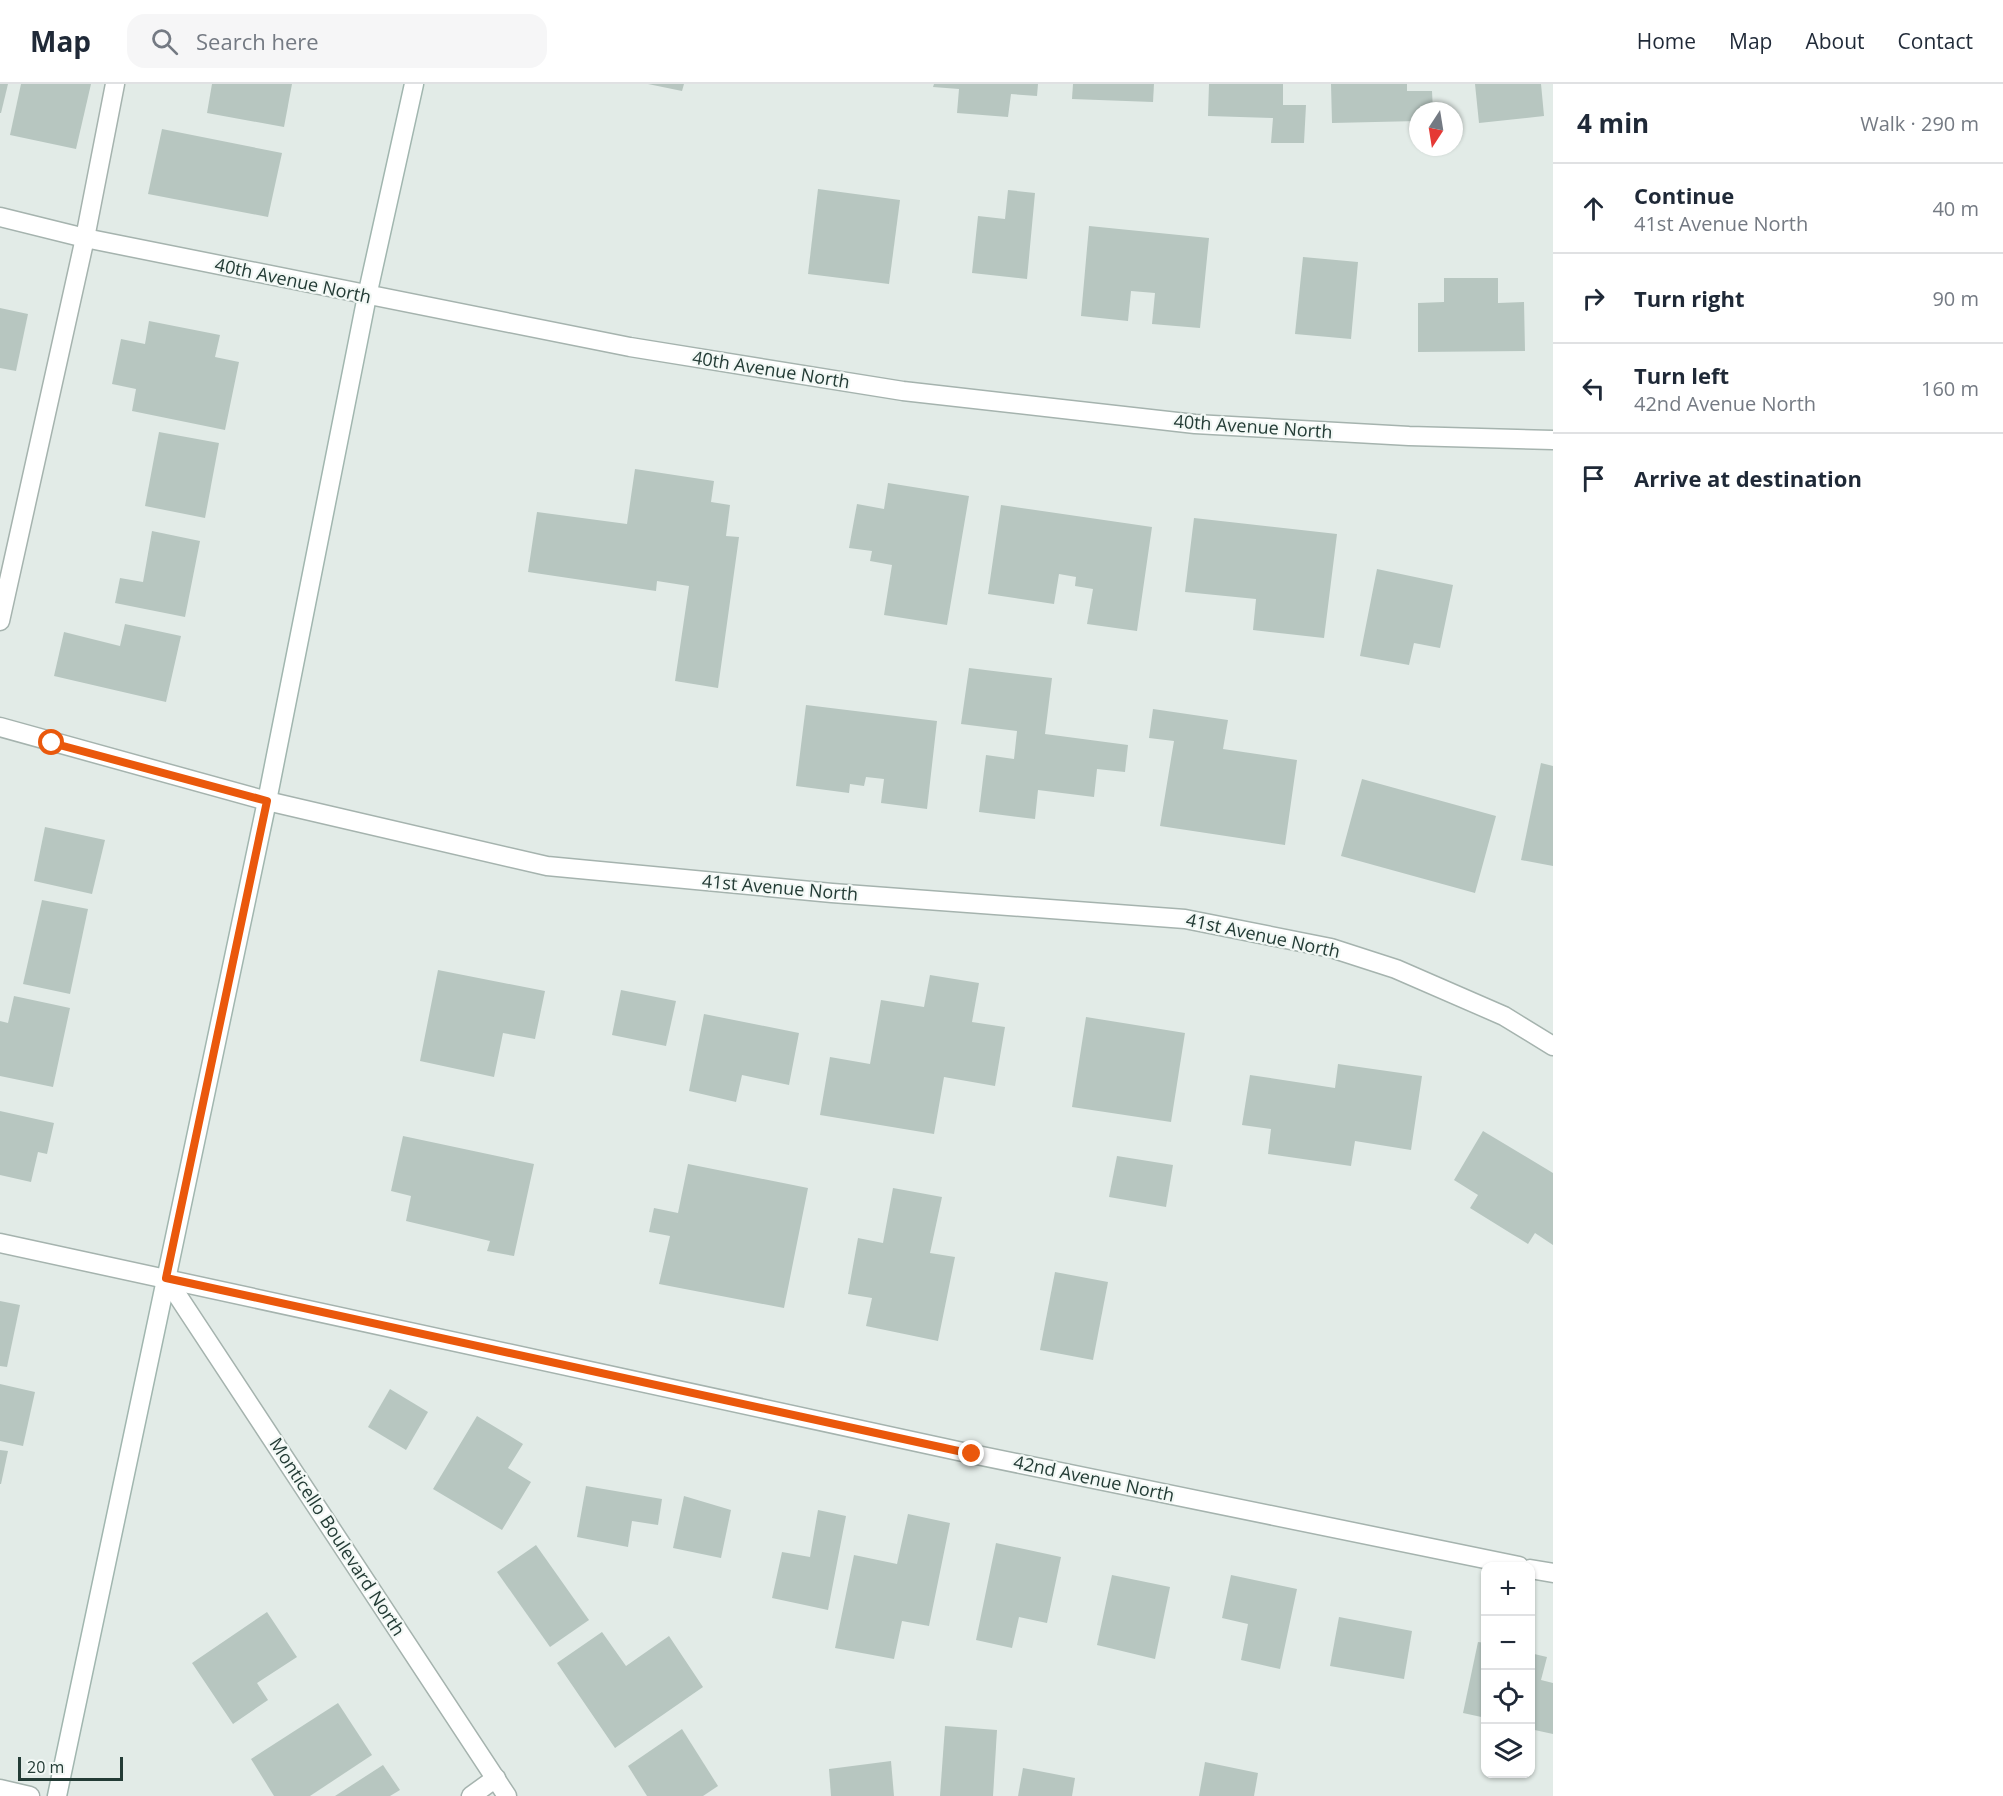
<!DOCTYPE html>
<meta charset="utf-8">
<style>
:root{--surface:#fff;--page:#f6f6f7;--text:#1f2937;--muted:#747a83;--line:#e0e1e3}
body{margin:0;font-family:"Open Sans",sans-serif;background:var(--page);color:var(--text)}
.controls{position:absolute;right:18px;bottom:18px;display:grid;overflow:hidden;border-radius:12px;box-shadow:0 2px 4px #0004}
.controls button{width:54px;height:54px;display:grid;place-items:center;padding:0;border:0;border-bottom:2px solid var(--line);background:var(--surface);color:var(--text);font:30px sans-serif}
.compass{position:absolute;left:1409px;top:18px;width:54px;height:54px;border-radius:50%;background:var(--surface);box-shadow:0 2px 4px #0004;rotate:192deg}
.scale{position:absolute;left:18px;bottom:15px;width:105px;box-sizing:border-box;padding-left:6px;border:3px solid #233b35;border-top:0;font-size:16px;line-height:21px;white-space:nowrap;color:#233b35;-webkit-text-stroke:4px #f2f8f5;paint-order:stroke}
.stop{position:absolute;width:18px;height:18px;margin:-14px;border:4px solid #ea580c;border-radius:50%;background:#fff}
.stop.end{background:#ea580c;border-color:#fff;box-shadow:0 2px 6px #0008}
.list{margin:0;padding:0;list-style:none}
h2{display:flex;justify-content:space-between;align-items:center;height:78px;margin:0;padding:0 24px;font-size:26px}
h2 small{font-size:20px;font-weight:400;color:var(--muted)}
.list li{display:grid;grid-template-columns:39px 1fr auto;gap:18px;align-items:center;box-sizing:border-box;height:90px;padding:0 24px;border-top:2px solid var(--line)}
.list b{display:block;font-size:22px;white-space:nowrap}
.list p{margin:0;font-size:20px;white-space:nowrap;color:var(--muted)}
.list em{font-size:20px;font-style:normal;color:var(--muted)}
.icon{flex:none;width:33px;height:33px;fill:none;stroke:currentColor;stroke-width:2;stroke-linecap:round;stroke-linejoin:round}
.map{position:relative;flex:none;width:1553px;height:1712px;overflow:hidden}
header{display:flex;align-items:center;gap:36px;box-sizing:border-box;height:84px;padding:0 30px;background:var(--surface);border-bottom:2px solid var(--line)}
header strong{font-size:28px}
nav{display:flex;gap:33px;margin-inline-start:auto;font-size:21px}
.search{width:420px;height:54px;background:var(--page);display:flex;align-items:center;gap:15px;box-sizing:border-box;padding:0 21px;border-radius:18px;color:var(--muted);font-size:22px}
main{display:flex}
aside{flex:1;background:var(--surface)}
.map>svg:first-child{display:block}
</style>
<header>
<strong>Map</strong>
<div class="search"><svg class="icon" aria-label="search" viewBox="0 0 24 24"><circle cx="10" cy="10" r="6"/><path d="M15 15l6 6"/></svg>Search here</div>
<nav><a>Home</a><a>Map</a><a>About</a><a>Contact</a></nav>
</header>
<main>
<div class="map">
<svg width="1553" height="1712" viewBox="0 0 1553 1712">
<rect width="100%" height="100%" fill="#e2ebe7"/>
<!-- building -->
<g fill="#b7c6c0">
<polygon points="0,0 8,0 1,29 0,29"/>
<polygon points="21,0 91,0 76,65 10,51"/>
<polygon points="212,0 292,0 284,43 207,29"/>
<polygon points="648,0 684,0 682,7"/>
<polygon points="934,0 1038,0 1037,12 1011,10 1008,33 957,29 959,5 933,3"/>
<polygon points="1073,0 1154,0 1153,18 1072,15"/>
<polygon points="1209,0 1283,0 1283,21 1306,21 1304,59 1271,59 1273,34 1208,32"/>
<polygon points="1331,0 1407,0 1407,7 1432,7 1433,27 1418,27 1418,37 1332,39"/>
<polygon points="1475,0 1541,0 1544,32 1479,39"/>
<polygon points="162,45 282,69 268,133 148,110"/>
<polygon points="818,105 900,116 889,200 808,190"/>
<polygon points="1008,106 1035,109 1027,195 972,189 978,132 1005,135"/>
<polygon points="1089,142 1209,154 1200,244 1152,240 1155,209 1131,207 1128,237 1081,232"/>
<polygon points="1303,173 1358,178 1351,255 1295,250"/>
<polygon points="1444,194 1498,194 1498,219 1524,218 1525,267 1418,268 1418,219 1444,218"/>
<polygon points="0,224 28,230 16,287 0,284"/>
<polygon points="149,237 220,251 215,273 239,278 225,346 132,327 136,305 112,300 121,255 145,260"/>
<polygon points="159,348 219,359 205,434 145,422"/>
<polygon points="635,385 714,397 711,418 730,421 726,452 739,453 718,604 675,597 689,502 657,497 656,507 528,488 537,428 627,440"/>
<polygon points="888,399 969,412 947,541 884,531 892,481 870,477 872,467 849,464 857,420 884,425"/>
<polygon points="1001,421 1152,443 1137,547 1087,540 1093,505 1075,502 1076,493 1059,490 1054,520 988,510"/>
<polygon points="1194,434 1337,450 1324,554 1253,546 1256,515 1185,508"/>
<polygon points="152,447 200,457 185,533 115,519 120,494 143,498"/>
<polygon points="1377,485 1453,501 1440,564 1414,559 1409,581 1360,572"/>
<polygon points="125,540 181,552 166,618 54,592 64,548 120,562"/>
<polygon points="969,584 1052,594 1045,650 1128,661 1125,688 1097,685 1094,713 1038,706 1035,735 979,728 986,671 1014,675 1017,647 961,640"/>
<polygon points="806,621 937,637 927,725 881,719 884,695 866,693 864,702 850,700 849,709 796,702"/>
<polygon points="1153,625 1228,636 1223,665 1297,676 1285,761 1160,742 1174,657 1149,654"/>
<polygon points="1541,679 1553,682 1553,782 1521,776"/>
<polygon points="1362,695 1496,732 1475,809 1341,772"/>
<polygon points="45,743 105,756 92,810 34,797"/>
<polygon points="42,816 88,825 70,910 23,900"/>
<polygon points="438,886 545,907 535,955 503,949 494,993 420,977"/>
<polygon points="930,891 979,899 972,938 1005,943 995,1002 944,993 934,1050 820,1031 830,973 870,980 881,916 924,923"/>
<polygon points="621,906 676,917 666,962 612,951"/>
<polygon points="14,912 70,924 53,1003 0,992 0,937 8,939"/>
<polygon points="704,930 799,949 789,1001 742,991 736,1018 689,1007"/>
<polygon points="1086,933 1185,949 1171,1038 1072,1023"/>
<polygon points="1338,980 1422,992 1411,1066 1355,1057 1351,1082 1268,1070 1271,1045 1242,1041 1250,991 1335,1004"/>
<polygon points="0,1027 54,1039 47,1070 38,1068 31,1098 0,1091"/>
<polygon points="1483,1047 1553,1089 1553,1161 1535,1149 1528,1160 1470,1124 1478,1111 1454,1096"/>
<polygon points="403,1052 534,1080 514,1172 487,1167 490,1157 406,1137 411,1112 391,1107"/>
<polygon points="1117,1072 1173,1081 1166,1123 1109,1113"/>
<polygon points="688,1080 808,1104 784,1224 659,1200 670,1152 649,1148 654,1124 678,1129"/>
<polygon points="893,1104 942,1113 930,1169 955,1173 938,1257 866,1242 872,1214 848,1210 858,1154 883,1159"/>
<polygon points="1055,1188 1108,1198 1093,1276 1040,1266"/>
<polygon points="0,1217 20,1221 7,1283 0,1282"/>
<polygon points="0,1300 35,1308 23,1362 0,1357"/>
<polygon points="390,1305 428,1328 406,1366 368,1343"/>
<polygon points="477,1332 523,1360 508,1384 531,1398 502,1446 433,1405"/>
<polygon points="0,1366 8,1367 1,1400 0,1400"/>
<polygon points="586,1402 662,1415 658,1441 632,1437 628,1463 577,1453"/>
<polygon points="684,1412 731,1426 721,1474 673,1464"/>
<polygon points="818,1426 846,1432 828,1526 772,1514 782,1468 810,1473"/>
<polygon points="908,1430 950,1439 929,1542 902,1537 894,1575 835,1564 854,1471 897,1480"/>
<polygon points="996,1459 1061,1473 1047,1539 1019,1533 1012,1564 976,1556"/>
<polygon points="536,1461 589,1536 550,1563 497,1488"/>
<polygon points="1112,1491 1170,1503 1155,1575 1097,1561"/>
<polygon points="1231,1491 1297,1505 1280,1585 1241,1576 1248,1540 1222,1534"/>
<polygon points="267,1528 297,1573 257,1599 268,1616 233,1640 192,1579"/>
<polygon points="1339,1533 1412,1547 1404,1595 1330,1582"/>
<polygon points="602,1548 626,1582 669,1552 703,1603 615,1664 557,1579"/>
<polygon points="1478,1558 1486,1559 1486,1634 1463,1629"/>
<polygon points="1530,1569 1547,1573 1541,1596 1553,1599 1553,1650 1530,1645"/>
<polygon points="338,1619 372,1671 310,1712 274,1712 251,1675"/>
<polygon points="945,1642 997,1646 993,1712 940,1712"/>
<polygon points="682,1645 718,1702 703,1712 647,1712 628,1682"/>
<polygon points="891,1677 894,1712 831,1712 829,1685"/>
<polygon points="1205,1678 1258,1689 1254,1712 1199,1712"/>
<polygon points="383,1681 400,1706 390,1712 335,1712"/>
<polygon points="1023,1684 1075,1694 1072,1712 1018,1712"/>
</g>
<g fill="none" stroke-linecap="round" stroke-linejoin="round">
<!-- service casing -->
<g stroke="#a5b3ae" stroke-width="21">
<g id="service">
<polyline points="0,537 85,154 115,0"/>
<polyline points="471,1712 496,1694"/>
</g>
</g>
<!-- minor casing -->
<g stroke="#a5b3ae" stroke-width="21">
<g id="minor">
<polyline points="0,133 85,154 630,263 903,307 1195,340 1409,352 1553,356"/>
<polyline points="0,643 267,717 547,782 832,809 1185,835 1331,864 1396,885 1504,932 1553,962"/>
<polyline points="0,1159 972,1370 1519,1482"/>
<polyline points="166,1194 507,1712"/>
<polyline points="1530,1485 1553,1489"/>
<polyline points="0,1705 30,1712"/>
</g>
</g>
<!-- secondary casing -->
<g stroke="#a1b6af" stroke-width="21">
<polyline id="secondary" points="57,1712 267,717 367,212 414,0"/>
</g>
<!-- service -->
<use href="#service" stroke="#fff" stroke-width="18"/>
<!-- minor -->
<use href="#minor" stroke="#fff" stroke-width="18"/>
<!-- secondary -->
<use href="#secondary" stroke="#fff" stroke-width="18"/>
</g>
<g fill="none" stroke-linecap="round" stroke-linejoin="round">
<!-- route -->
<polyline stroke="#ea580c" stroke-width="8" points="52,659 267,717 166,1194 972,1370"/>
</g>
<g text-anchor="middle" stroke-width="4.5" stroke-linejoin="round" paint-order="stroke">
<!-- street labels -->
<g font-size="18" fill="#233b35" stroke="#f2f8f5">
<text transform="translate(293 197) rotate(12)" y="6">40th Avenue North</text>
<text transform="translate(771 286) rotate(9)" y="6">40th Avenue North</text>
<text transform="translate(1253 343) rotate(4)" y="6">40th Avenue North</text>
<text transform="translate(780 804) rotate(5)" y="6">41st Avenue North</text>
<text transform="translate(1263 852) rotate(12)" y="6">41st Avenue North</text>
<text transform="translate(1094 1395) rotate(12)" y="6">42nd Avenue North</text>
<text transform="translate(337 1453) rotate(57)" y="6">Monticello Boulevard North</text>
</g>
</g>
</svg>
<div class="controls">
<button>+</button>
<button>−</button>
<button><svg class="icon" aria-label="locate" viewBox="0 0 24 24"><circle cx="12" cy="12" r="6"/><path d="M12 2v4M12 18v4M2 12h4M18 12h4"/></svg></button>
<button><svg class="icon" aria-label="layers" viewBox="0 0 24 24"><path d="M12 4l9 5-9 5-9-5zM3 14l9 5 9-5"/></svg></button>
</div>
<svg class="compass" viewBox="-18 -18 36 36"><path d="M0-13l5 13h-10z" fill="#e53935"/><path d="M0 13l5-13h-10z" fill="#747a83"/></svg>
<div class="scale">20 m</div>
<div class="stop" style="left:52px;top:659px"></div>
<div class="stop end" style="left:972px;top:1370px"></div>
</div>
<aside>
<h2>4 min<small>Walk · 290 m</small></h2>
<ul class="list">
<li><svg class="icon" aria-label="ahead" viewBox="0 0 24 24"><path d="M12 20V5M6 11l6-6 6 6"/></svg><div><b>Continue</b><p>41st Avenue North</p></div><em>40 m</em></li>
<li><svg class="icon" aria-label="right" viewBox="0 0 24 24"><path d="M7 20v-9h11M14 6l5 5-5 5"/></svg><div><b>Turn right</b></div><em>90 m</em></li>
<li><svg class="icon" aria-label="left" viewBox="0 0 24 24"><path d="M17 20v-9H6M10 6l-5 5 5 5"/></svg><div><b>Turn left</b><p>42nd Avenue North</p></div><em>160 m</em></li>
<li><svg class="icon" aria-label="arrive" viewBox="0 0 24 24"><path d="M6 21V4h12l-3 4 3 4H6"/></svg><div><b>Arrive at destination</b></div></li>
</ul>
</aside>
</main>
